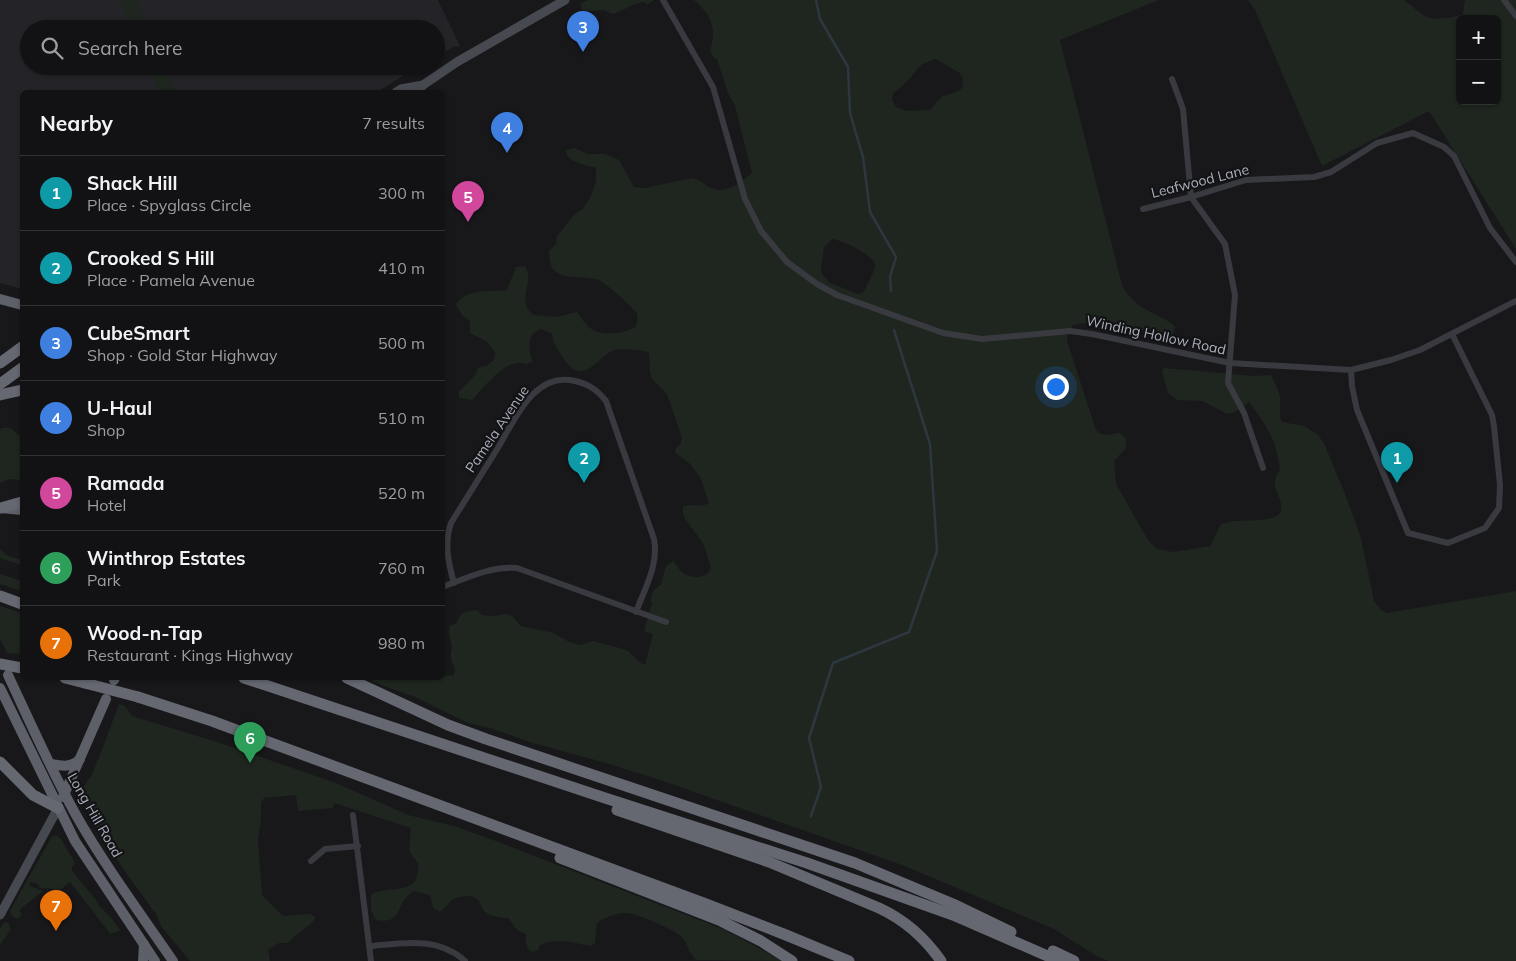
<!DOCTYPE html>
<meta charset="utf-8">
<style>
:root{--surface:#121214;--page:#1f2022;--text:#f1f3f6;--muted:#9c9ea0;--line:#313234;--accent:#0f766e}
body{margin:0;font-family:Mulish,sans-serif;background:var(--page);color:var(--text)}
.controls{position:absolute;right:15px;top:15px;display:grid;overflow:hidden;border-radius:8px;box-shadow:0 1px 4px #0004}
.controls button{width:45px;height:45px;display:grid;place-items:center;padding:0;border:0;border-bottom:1px solid var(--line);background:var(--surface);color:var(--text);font:25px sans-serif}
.you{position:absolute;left:1055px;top:386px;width:18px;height:18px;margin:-12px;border:4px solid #fff;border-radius:50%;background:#1a73e8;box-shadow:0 0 0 8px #1a73e833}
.badge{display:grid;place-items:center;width:32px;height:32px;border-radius:50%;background:var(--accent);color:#fff;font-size:16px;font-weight:700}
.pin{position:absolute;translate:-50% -41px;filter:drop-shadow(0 1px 2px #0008)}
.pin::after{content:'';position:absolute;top:26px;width:18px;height:15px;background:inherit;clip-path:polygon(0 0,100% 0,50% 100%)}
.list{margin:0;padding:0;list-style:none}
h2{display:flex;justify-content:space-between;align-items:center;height:65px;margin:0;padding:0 20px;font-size:21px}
h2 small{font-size:16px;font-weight:400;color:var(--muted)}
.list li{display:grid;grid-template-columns:32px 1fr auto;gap:15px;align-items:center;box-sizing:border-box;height:75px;padding:0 20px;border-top:1px solid var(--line)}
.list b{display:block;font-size:19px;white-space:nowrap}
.list p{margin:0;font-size:16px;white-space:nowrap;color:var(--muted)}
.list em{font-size:16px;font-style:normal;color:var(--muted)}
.icon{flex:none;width:28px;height:28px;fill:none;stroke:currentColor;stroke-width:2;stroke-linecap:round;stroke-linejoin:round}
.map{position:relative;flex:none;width:1516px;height:961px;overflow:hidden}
.search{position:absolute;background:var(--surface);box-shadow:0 1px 4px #0004;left:20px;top:20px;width:425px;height:55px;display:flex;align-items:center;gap:12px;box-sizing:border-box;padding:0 18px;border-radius:28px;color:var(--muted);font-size:19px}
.panel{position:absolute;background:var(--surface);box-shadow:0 1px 4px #0004;left:20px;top:90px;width:425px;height:590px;border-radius:8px}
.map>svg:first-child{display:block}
</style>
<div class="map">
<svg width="1516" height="961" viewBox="0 0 1516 961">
<rect width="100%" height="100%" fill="#18181b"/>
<!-- built -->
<polygon fill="#242428" points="0,0 438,0 460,46 453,47 436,57 436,29 29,29 29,66 419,66 377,92 22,92 22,289 0,283"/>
<!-- green -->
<g fill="#1e261f" fill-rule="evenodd">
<polygon points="119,0 137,0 149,29 132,29"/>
<path d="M588,0H654L647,5L645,2C633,2 624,11 613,14L604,10L588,11L581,10V3Z"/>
<path d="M694,0H1159L1060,40L1122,285C1134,310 1156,311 1175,326L1173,335L1167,336L1090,322L1073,325L1067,333V341L1096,430C1103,439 1111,433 1120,433L1126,438V448L1114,461L1116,484L1148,540L1157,549L1173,552L1210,546L1221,524C1226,523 1231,521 1236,521C1246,520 1277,523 1281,511C1285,498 1266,487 1280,470C1276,438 1267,427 1249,402L1235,412L1228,414L1202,401L1177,400L1168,393L1162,371L1164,368L1254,376L1271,375C1273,378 1280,395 1280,397C1281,406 1278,414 1282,422L1304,426L1317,434L1324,443L1347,499L1361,538L1374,601L1381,610L1387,613L1516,591V961H1109L1098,957L1054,929L902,865L663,781L606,763L533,743L490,728L468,723L415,697L384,686L366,678H442L443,675L453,676C458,668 452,665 451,658C450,653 452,650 452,646C451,638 447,634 450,626L457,623C459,612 467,611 477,610L482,615L494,616L506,614L512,616L521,626L554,633L569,642L580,645L593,641L627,650L639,662L645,665L653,634L644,631L652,603L650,601L653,591L661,584L666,566L673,561C677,564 679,570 683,573C692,579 707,579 711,568L703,543L685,519L683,514V507C691,503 702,508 709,503L700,477L690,464L676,453L675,450L681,443L682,438L667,394L652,379L650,372L649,353C644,350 639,350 634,350C625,349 618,348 610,352C600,357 587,378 573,369C568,366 555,347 553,340C553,338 553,335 551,333L541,329C526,334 528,350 533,362L526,364C507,356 484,388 472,400L459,398V392L476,374L478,368L486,366L494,360L495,352L486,341L470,333V321L462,315L456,305C465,288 490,292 507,290L516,267L525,266C526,269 528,271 528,274C530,289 518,300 533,315L556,317L577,312C581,317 585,324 590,328C602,337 626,334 636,326C637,322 638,317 637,314C635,308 605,283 599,280C579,273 548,286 549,251L556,244L557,236L574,215L583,209L591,196L596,181V168C587,165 565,162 566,150L575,148L588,154H605L619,160L634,187L644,188L692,178C700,179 703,184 709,187C726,196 739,183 752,173L735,106L728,93L717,59L714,58L710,51C717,28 712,16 694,0ZM935,59L960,73L963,79L962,88C955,94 949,93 942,97C937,100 934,106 930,110L907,111L896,107L892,100L893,93L903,86L921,65ZM832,239C842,240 874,255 875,265C876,269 865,289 863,293L858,294L830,283L823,275L821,270L824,248Z"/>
<path d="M1248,0H1404C1413,6 1421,16 1431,18C1440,20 1455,17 1463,14L1465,0H1516V249L1429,111L1322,166L1255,10ZM1460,19H1497V101H1460Z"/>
<polygon points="148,66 165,66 176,92 160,92"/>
<polygon points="2,428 10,428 20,436 22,441 22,480 8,479 0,483 0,430"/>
<polygon points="0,549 8,556 22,560 22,568 19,564 0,558"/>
<polygon points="0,574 22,581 22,591 0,584"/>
<polygon points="0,606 22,613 22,654 7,653 0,639"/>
<path d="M119,704L125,706L132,716L220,743L336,783L408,815L454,826L496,841L725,930L783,961L696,960C689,954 688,944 682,937C675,930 635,912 625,913C617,913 602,918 597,923L595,943L591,946C572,943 558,937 540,945L538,950L533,952C525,948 526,943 526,934L518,931L508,918C500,918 491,916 485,912C481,909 481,902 477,899C472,894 460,896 454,899C448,902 446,908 440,912L433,908L430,895L414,891C394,903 404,925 376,920L371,910V895C383,885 415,895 417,875C418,872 419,866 418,863C415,859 411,855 409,850L411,828L334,803L333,808L298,811L296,795L264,798L261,803V820L258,839L262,895L283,916L311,914L316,918C308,928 297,933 288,943H279L268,950L270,961H190L161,926L156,914L126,873L93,822L82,799V789L91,776L100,755Z"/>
<path d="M55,835L61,839L75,863L72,867V871L96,900L100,907L113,920L120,931L109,934V932L70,882C63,887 57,895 47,892L54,890L55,889L40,888L38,884L31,882L29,884L30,886L43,891L19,910L22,914L19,918H15L12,916L10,911L47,845L51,838Z"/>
<polygon points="4,922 8,923 11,929 0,945 0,929"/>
</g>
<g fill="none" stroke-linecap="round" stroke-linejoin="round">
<!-- stream -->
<g stroke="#2d3740" stroke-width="2.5">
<polyline points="816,0 820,19 848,67 850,113 863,157 870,212 896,257 890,277 891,291"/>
<polyline points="811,816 821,787 809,738 833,663 909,632 937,551 930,444 894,330"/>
</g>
<!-- minor -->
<g stroke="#393a40" stroke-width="6">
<polyline points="663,0 713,87 745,199 761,231 787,262 817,284 837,295 943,333 982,339 1070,331 1092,334 1230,363 1351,370 1391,360 1420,350 1516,301"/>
<polyline points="1504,0 1516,16"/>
<polyline points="1172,79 1183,109 1191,197 1225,244 1235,295 1228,383 1244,413 1263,468"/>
<polyline points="1143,209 1191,197 1246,180 1314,177 1331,172 1377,143 1413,133 1444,147 1454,156 1490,228 1516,262"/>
<polyline points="1351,370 1352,386 1357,410 1408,533 1448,543 1485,528 1499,508 1500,485 1494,426 1492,415 1452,334"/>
<path d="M454,583C448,562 444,543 451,523C466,499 481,475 496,451C514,422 533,371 575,381C589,384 597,390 606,401L654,539C659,564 645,588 636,612"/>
<path d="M442,587C467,578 490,566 517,568L666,622"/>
<polyline points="353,815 371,961"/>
<polyline points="311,861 325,849 358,846"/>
<path d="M370,946C403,943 438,936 465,961"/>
</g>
<!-- secondary -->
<g stroke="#474950" stroke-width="9">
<polyline points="396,92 401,89 423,85"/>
<polyline points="418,92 423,85 457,62 565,0"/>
<polyline points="0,915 58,808"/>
</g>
<!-- trunk -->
<g stroke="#5d6068" stroke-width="10">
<polyline points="0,299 22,305"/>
<polyline points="1,508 22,510"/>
<path d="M8,675C30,722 51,770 76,815C105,866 140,913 173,961"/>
<polyline points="114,680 115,678"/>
<polyline points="0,688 75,841 155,961"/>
<path d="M51,764C62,766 71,768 80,759"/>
<polyline points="63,797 106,699"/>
<polyline points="143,961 144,944"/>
</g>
<!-- motorway -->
<g stroke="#656871" stroke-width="11">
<polyline points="0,363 22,347"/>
<polyline points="0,384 22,368"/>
<polyline points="0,395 22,390"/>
<polyline points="1,508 22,502"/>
<polyline points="0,596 22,604"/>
<polyline points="65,678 85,683"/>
<polyline points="244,678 605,798 807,863 953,915 1059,961"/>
<polyline points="347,678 448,725 486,739 855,863 953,904 1011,932"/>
<polyline points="138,697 212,721 706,904 786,935 849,961"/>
<polyline points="0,762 33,795 58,808"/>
<path d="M617,810L769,862L879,908C905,920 925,938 941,961"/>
<polyline points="560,858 721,921 761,941 792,961"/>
<polyline points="1053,951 1074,961"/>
</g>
<!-- motorway-bridge -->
<g stroke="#656871" stroke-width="11">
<polyline points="0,664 22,668"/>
<polyline points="85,683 138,697"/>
</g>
</g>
<g text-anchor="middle" stroke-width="4.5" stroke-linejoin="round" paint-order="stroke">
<!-- street labels -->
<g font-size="14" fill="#aaafbb" stroke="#131316">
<text transform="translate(1200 181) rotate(-14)" y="5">Leafwood Lane</text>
<text transform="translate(1156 335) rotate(12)" y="5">Winding Hollow Road</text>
<text transform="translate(497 429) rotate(-56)" y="5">Pamela Avenue</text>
<text transform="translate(95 815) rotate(60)" y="5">Long Hill Road</text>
</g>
</g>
</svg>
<div class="controls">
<button>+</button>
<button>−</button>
</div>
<div class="you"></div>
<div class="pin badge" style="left:1397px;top:483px;background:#0f9aa8">1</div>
<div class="pin badge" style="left:584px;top:483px;background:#0f9aa8">2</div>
<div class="pin badge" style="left:583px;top:52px;background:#3f7fe0">3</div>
<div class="pin badge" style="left:507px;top:153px;background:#3f7fe0">4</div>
<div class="pin badge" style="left:468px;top:222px;background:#d1479c">5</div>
<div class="pin badge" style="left:250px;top:763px;background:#2e9e5b">6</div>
<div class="pin badge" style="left:56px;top:931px;background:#e8710a">7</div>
<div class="search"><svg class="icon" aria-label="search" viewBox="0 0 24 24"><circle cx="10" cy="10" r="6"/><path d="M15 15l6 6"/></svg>Search here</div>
<section class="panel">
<h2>Nearby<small>7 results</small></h2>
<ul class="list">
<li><span class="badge" style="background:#0f9aa8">1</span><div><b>Shack Hill</b><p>Place · Spyglass Circle</p></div><em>300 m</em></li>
<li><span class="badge" style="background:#0f9aa8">2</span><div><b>Crooked S Hill</b><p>Place · Pamela Avenue</p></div><em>410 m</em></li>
<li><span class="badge" style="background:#3f7fe0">3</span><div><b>CubeSmart</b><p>Shop · Gold Star Highway</p></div><em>500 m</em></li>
<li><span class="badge" style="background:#3f7fe0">4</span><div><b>U-Haul</b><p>Shop</p></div><em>510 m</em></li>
<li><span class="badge" style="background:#d1479c">5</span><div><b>Ramada</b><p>Hotel</p></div><em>520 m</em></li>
<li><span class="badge" style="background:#2e9e5b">6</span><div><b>Winthrop Estates</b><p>Park</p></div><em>760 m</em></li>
<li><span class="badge" style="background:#e8710a">7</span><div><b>Wood-n-Tap</b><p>Restaurant · Kings Highway</p></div><em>980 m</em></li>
</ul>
</section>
</div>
